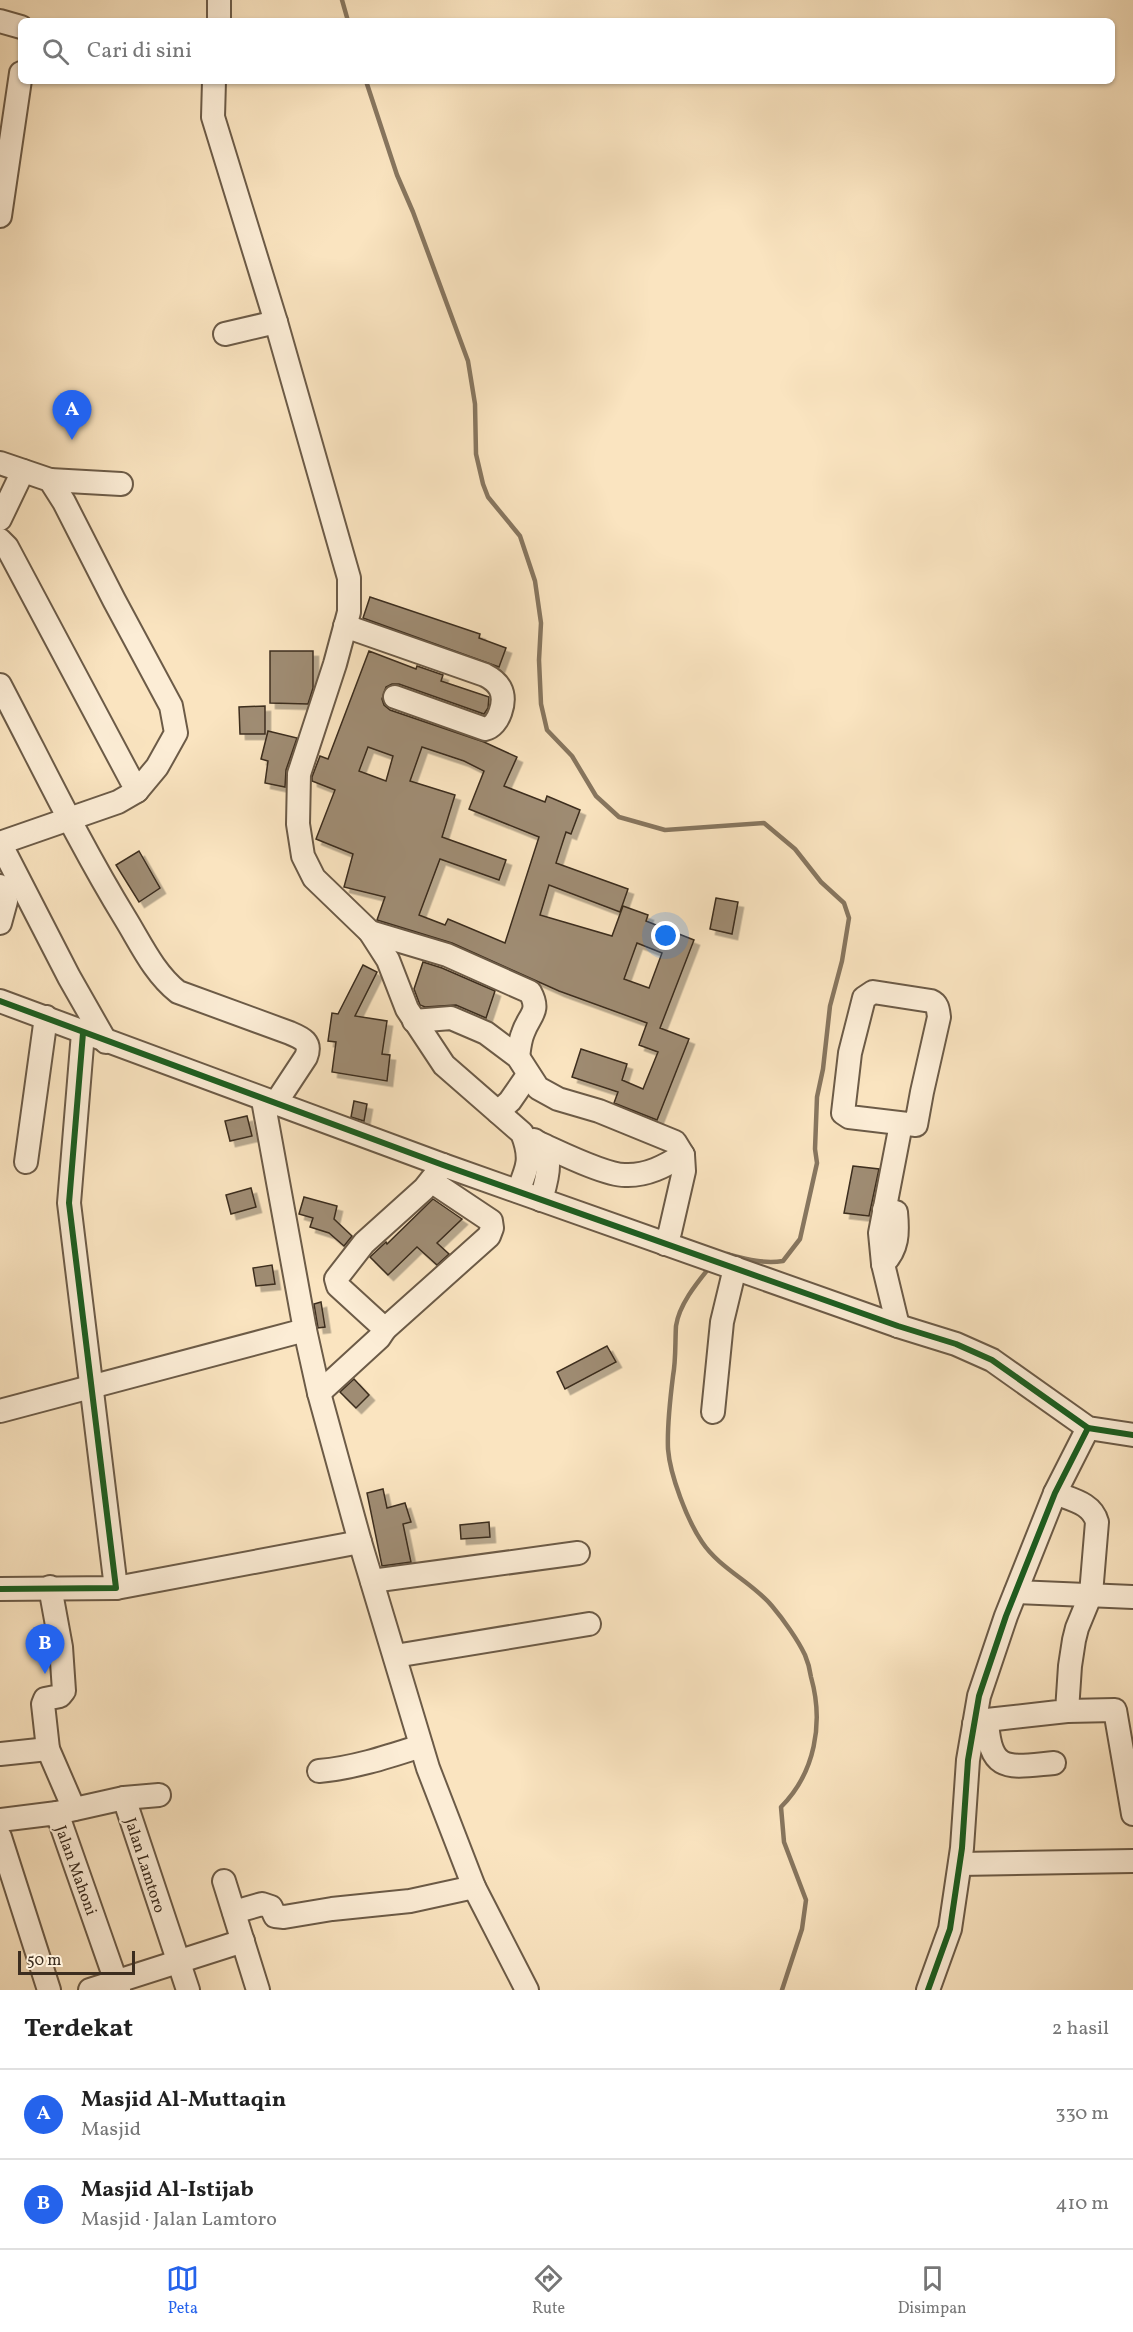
<!DOCTYPE html>
<html lang="id">
<meta charset="utf-8">
<style>
:root{--surface:#fff;--page:#f6f6f6;--text:#222;--muted:#767676;--line:#e0e0e0;--accent:#2563eb}
body{margin:0;font-family:Vollkorn,serif;background:var(--page);color:var(--text)}
.scale{position:absolute;left:18px;bottom:15px;width:117px;box-sizing:border-box;padding-left:6px;border:3px solid #3c2d1f;border-top:0;font-size:16px;line-height:21px;white-space:nowrap;color:#3c2d1f;-webkit-text-stroke:4px #fcedd6;paint-order:stroke}
.you{position:absolute;left:666px;top:936px;width:21px;height:21px;margin:-15px;border:4px solid #fff;border-radius:50%;background:#1a73e8;box-shadow:0 0 0 9px #1a73e833}
.badge{display:grid;place-items:center;width:39px;height:39px;border-radius:50%;background:var(--accent);color:#fff;font-size:20px;font-weight:700}
.pin{position:absolute;translate:-50% -50px;filter:drop-shadow(0 2px 3px #0008)}
.pin::after{content:'';position:absolute;top:32px;width:21px;height:18px;background:inherit;clip-path:polygon(0 0,100% 0,50% 100%)}
.list{margin:0;padding:0;list-style:none}
h2{display:flex;justify-content:space-between;align-items:center;height:78px;margin:0;padding:0 24px;font-size:26px}
h2 small{font-size:20px;font-weight:400;color:var(--muted)}
.list li{display:grid;grid-template-columns:39px 1fr auto;gap:18px;align-items:center;box-sizing:border-box;height:90px;padding:0 24px;border-top:2px solid var(--line)}
.list b{display:block;font-size:22px;white-space:nowrap}
.list p{margin:0;font-size:20px;white-space:nowrap;color:var(--muted)}
.list em{font-size:20px;font-style:normal;color:var(--muted)}
.icon{flex:none;width:33px;height:33px;fill:none;stroke:currentColor;stroke-width:2;stroke-linecap:round;stroke-linejoin:round}
.map{position:relative;flex:none;width:1133px;height:1990px;overflow:hidden}
.search{position:absolute;background:var(--surface);box-shadow:0 2px 4px #0004;left:18px;right:18px;top:18px;height:66px;display:flex;align-items:center;gap:15px;box-sizing:border-box;padding:0 21px;border-radius:9px;color:var(--muted);font-size:22px}
.sheet{height:258px;background:var(--surface)}
nav{display:flex;justify-content:space-around;align-items:center;box-sizing:border-box;height:84px;border-top:2px solid var(--line);background:var(--surface);font-size:16px;color:var(--muted)}
nav a{display:grid;justify-items:center;gap:3px}
nav .on{color:var(--accent)}
.map>svg:first-child{display:block}
</style>
<div class="map">
<svg width="1133" height="1990" viewBox="0 0 1133 1990">
<defs>
<filter id="shadow"><feDropShadow dx="5.5" dy="5.5" stdDeviation="0" flood-color="#0004"/></filter>
</defs>
<rect width="100%" height="100%" fill="#fae4c0"/>
<filter id="stains"><feTurbulence type="fractalNoise" baseFrequency=".00333" numOctaves="4"/><feColorMatrix values="0 0 0 0 .2 0 0 0 0 .09 0 0 0 0 .02 0 0 0 .5 -.17"/></filter>
<radialGradient id="worn" r=".72"><stop offset=".6" stop-color="#630" stop-opacity="0"/><stop offset="1" stop-color="#630" stop-opacity=".3"/></radialGradient>
<g fill="none" stroke-linecap="round" stroke-linejoin="round">
<!-- stream -->
<g stroke="#87765f" stroke-width="4.5">
<polyline points="342,0 348,21"/>
<path d="M366,81L397,175L413,212L468,361L475,404L476,454L483,484L488,497L520,536L535,581L541,623L539,660L541,704L547,730L572,756L596,796L619,817L665,830L764,823L795,849L821,882L844,903L849,918L842,961L830,1006L823,1069L817,1097L815,1149L817,1163L800,1239L783,1261C763,1264 746,1259 727,1254"/>
<path d="M709,1268C696,1284 679,1305 676,1326C675,1343 676,1360 673,1376C670,1400 667,1425 668,1449C670,1475 687,1520 702,1542C720,1569 752,1582 772,1606C783,1619 798,1640 805,1655C808,1662 810,1670 811,1677C824,1723 815,1773 781,1807L784,1842L806,1900L802,1929L782,1990"/>
</g>
</g>
<!-- building -->
<g fill="#9f8c73" stroke="#3c2d1f" stroke-width="1.5" fill-rule="evenodd" filter="url(#shadow)">
<polygon points="370,597 480,634 479,638 506,648 499,667 363,618"/>
<polygon points="270,651 313,651 313,688 308,704 270,703"/>
<path d="M369,651L416,669L417,666L443,675L441,681L489,697L488,708L484,714L399,684H392L386,687L382,699L384,705L390,710L484,742L517,757L504,786L545,802L547,796L580,810L571,834L566,832L556,863L628,889L620,912L549,885L540,915L612,936L623,906L648,915L646,921L694,940L660,1028L689,1039L657,1120L614,1103L618,1092L572,1077L581,1049L627,1064L622,1080L643,1089L658,1052L639,1045L647,1023L559,991L452,943L377,920L385,897L344,887L353,854L316,839L335,790L312,781V777L320,756L328,759ZM368,747L393,756L386,781L359,771ZM422,747L464,761L484,771L469,809L539,837L505,943L448,919L445,925L419,915L440,859L499,880L506,860L442,837L455,795L410,781ZM637,943L662,953L649,988L624,979Z"/>
<polygon points="265,706 265,734 240,734 239,707"/>
<polygon points="268,731 297,738 286,770 285,787 265,783 268,761 261,759"/>
<polygon points="139,851 160,888 139,902 116,865"/>
<polygon points="716,898 738,902 732,934 710,929"/>
<polygon points="423,962 442,968 495,991 486,1018 456,1005 425,1007 420,1005 414,989"/>
<polygon points="363,965 377,972 355,1016 387,1021 382,1054 390,1055 387,1081 332,1072 336,1042 328,1041 332,1013 338,1014"/>
<polygon points="354,1101 367,1104 364,1121 351,1117"/>
<polygon points="247,1116 252,1136 230,1141 225,1121"/>
<polygon points="853,1166 879,1169 869,1216 844,1213"/>
<polygon points="251,1188 256,1207 231,1214 226,1195"/>
<polygon points="304,1197 337,1206 334,1219 352,1236 344,1246 329,1233 310,1227 313,1218 299,1214"/>
<polygon points="433,1199 462,1219 437,1243 449,1254 437,1265 417,1247 388,1275 370,1257 386,1242 387,1244"/>
<polygon points="272,1265 275,1284 256,1286 253,1268"/>
<polygon points="321,1302 325,1327 318,1328 314,1304"/>
<polygon points="607,1346 616,1362 565,1389 557,1372"/>
<polygon points="354,1379 369,1395 356,1408 340,1392"/>
<polygon points="383,1489 387,1508 405,1503 411,1522 403,1524 411,1562 382,1566 367,1493"/>
<polygon points="489,1522 490,1537 461,1539 460,1525"/>
</g>
<g fill="none" stroke-linecap="round" stroke-linejoin="round">
<!-- minor casing -->
<g stroke="#6c5b47" stroke-width="26">
<g id="minor">
<polyline points="219,0 219,21"/>
<polyline points="0,21 21,27"/>
<path d="M214,81L213,117L276,322L349,578V612L335,664L299,774L298,824L303,856L314,878L370,932L388,960L407,1009L444,1065L522,1133C532,1158 528,1167 518,1191"/>
<polyline points="0,216 21,73"/>
<polyline points="225,334 276,322"/>
<polyline points="0,463 50,480 64,502 114,600 171,706 176,733 157,767 137,791"/>
<polyline points="50,480 121,484"/>
<polyline points="0,519 23,471"/>
<polyline points="0,540 7,547 137,791 118,802 0,843"/>
<path d="M345,626L485,675C491,678 496,681 500,688C507,701 499,726 485,729L395,697"/>
<path d="M0,685C41,763 79,843 125,918C141,944 154,973 178,992L290,1033C302,1038 312,1042 306,1057L275,1104"/>
<polyline points="0,843 69,977 106,1042"/>
<polyline points="0,886 6,901 0,923"/>
<path d="M370,932L447,955L530,992C541,1012 529,1015 523,1033C520,1040 519,1050 518,1057"/>
<path d="M873,992L931,1001C938,1004 938,1010 939,1017L922,1092L916,1125L849,1117L843,1113L850,1053L864,998Z"/>
<polyline points="0,1001 443,1165 898,1326 956,1344 992,1360 1088,1428 1133,1435"/>
<polyline points="414,1021 451,1018 486,1033 518,1057 538,1088 558,1099 599,1111 675,1142 683,1155 684,1171 670,1232 665,1244"/>
<polyline points="498,1112 510,1101 528,1075"/>
<path d="M534,1140C556,1153 547,1179 541,1200"/>
<path d="M541,1144C561,1153 605,1175 625,1175C647,1176 665,1166 683,1155"/>
<polyline points="26,1162 46,1017"/>
<path d="M883,1264C898,1249 898,1233 896,1212L884,1210"/>
<polyline points="898,1326 883,1264 880,1233 901,1124"/>
<polyline points="385,1329 489,1236 492,1228 491,1221 431,1181"/>
<polyline points="319,1393 379,1338 385,1329 338,1286 336,1279 364,1243 424,1189 443,1165"/>
<polyline points="0,1411 305,1330 263,1100"/>
<polyline points="713,1412 722,1322 735,1268"/>
<polyline points="360,1542 428,1768 474,1887 527,1990"/>
<polyline points="372,1581 578,1553"/>
<polyline points="50,1587 61,1647 64,1691 60,1696 45,1699 43,1704 48,1749 74,1809"/>
<polyline points="116,1588 360,1542 319,1393 305,1330"/>
<polyline points="0,1589 116,1588 69,1203 83,1033"/>
<polyline points="1016,1592 1133,1597"/>
<polyline points="395,1656 589,1624"/>
<polyline points="1067,1711 1115,1710 1133,1814"/>
<path d="M987,1720C990,1774 1008,1767 1054,1763"/>
<path d="M974,1724L987,1720L1067,1711L1070,1666L1074,1640L1077,1628L1091,1594L1097,1522C1092,1503 1072,1500 1055,1493"/>
<polyline points="0,1754 48,1749"/>
<path d="M319,1771C354,1768 387,1757 421,1746"/>
<polyline points="124,1798 159,1795"/>
<polyline points="57,1813 124,1798 188,1990"/>
<polyline points="0,1820 57,1813 119,1990"/>
<polyline points="0,1837 49,1990"/>
<polyline points="960,1864 1133,1861"/>
<polyline points="224,1881 258,1990"/>
<polyline points="234,1912 262,1904 271,1907 275,1916 284,1917 332,1909 410,1901 474,1887"/>
<polyline points="90,1990 243,1941"/>
<polyline points="928,1990 950,1929 962,1848 968,1760 979,1696 1006,1616 1055,1493 1088,1428"/>
</g>
</g>
<!-- minor -->
<use href="#minor" stroke="#fcedd6" stroke-width="22"/>
<!-- cycleway casing -->
<g stroke="#fcedd6" stroke-width="10">
<g id="cycleway">
<polyline points="0,1001 443,1165 898,1326 956,1344 992,1360 1088,1428 1133,1435"/>
<polyline points="0,1589 116,1588 69,1203 83,1033"/>
<polyline points="928,1990 950,1929 962,1848 968,1760 979,1696 1006,1616 1055,1493 1088,1428"/>
</g>
</g>
<!-- cycleway -->
<use href="#cycleway" stroke="#1b5e20" stroke-width="6"/>
</g>
<g text-anchor="middle" stroke-width="4.5" stroke-linejoin="round" paint-order="stroke">
<!-- street labels -->
<g font-size="16" fill="#3c2d1f" stroke="#fcedd6">
<text transform="translate(146 1865) rotate(72)" y="6">Jalan Lamtoro</text>
<text transform="translate(77 1870) rotate(70)" y="6">Jalan Mahoni</text>
</g>
</g>
<rect width="100%" height="100%" filter="url(#stains)"/>
<rect width="100%" height="100%" fill="url(#worn)"/>
</svg>
<div class="scale">50 m</div>
<div class="you"></div>
<div class="pin badge" style="left:72px;top:440px">A</div>
<div class="pin badge" style="left:45px;top:1674px">B</div>
<div class="search"><svg class="icon" aria-label="search" viewBox="0 0 24 24"><circle cx="10" cy="10" r="6"/><path d="M15 15l6 6"/></svg>Cari di sini</div>
</div>
<section class="sheet">
<h2>Terdekat<small>2 hasil</small></h2>
<ul class="list">
<li><span class="badge">A</span><div><b>Masjid Al-Muttaqin</b><p>Masjid</p></div><em>330 m</em></li>
<li><span class="badge">B</span><div><b>Masjid Al-Istijab</b><p>Masjid · Jalan Lamtoro</p></div><em>410 m</em></li>
</ul>
</section>
<nav>
<a class="on"><svg class="icon" aria-label="map" viewBox="0 0 24 24"><path d="M3 6l6-2 6 2 6-2v14l-6 2-6-2-6 2zM9 4v14M15 6v14"/></svg>Peta</a>
<a><svg class="icon" aria-label="directions" viewBox="0 0 24 24"><path d="M12 3l9 9-9 9-9-9zM9 14v-3h6M13 9l2 2-2 2"/></svg>Rute</a>
<a><svg class="icon" aria-label="saved" viewBox="0 0 24 24"><path d="M7 4h10v16l-5-4-5 4z"/></svg>Disimpan</a>
</nav>
